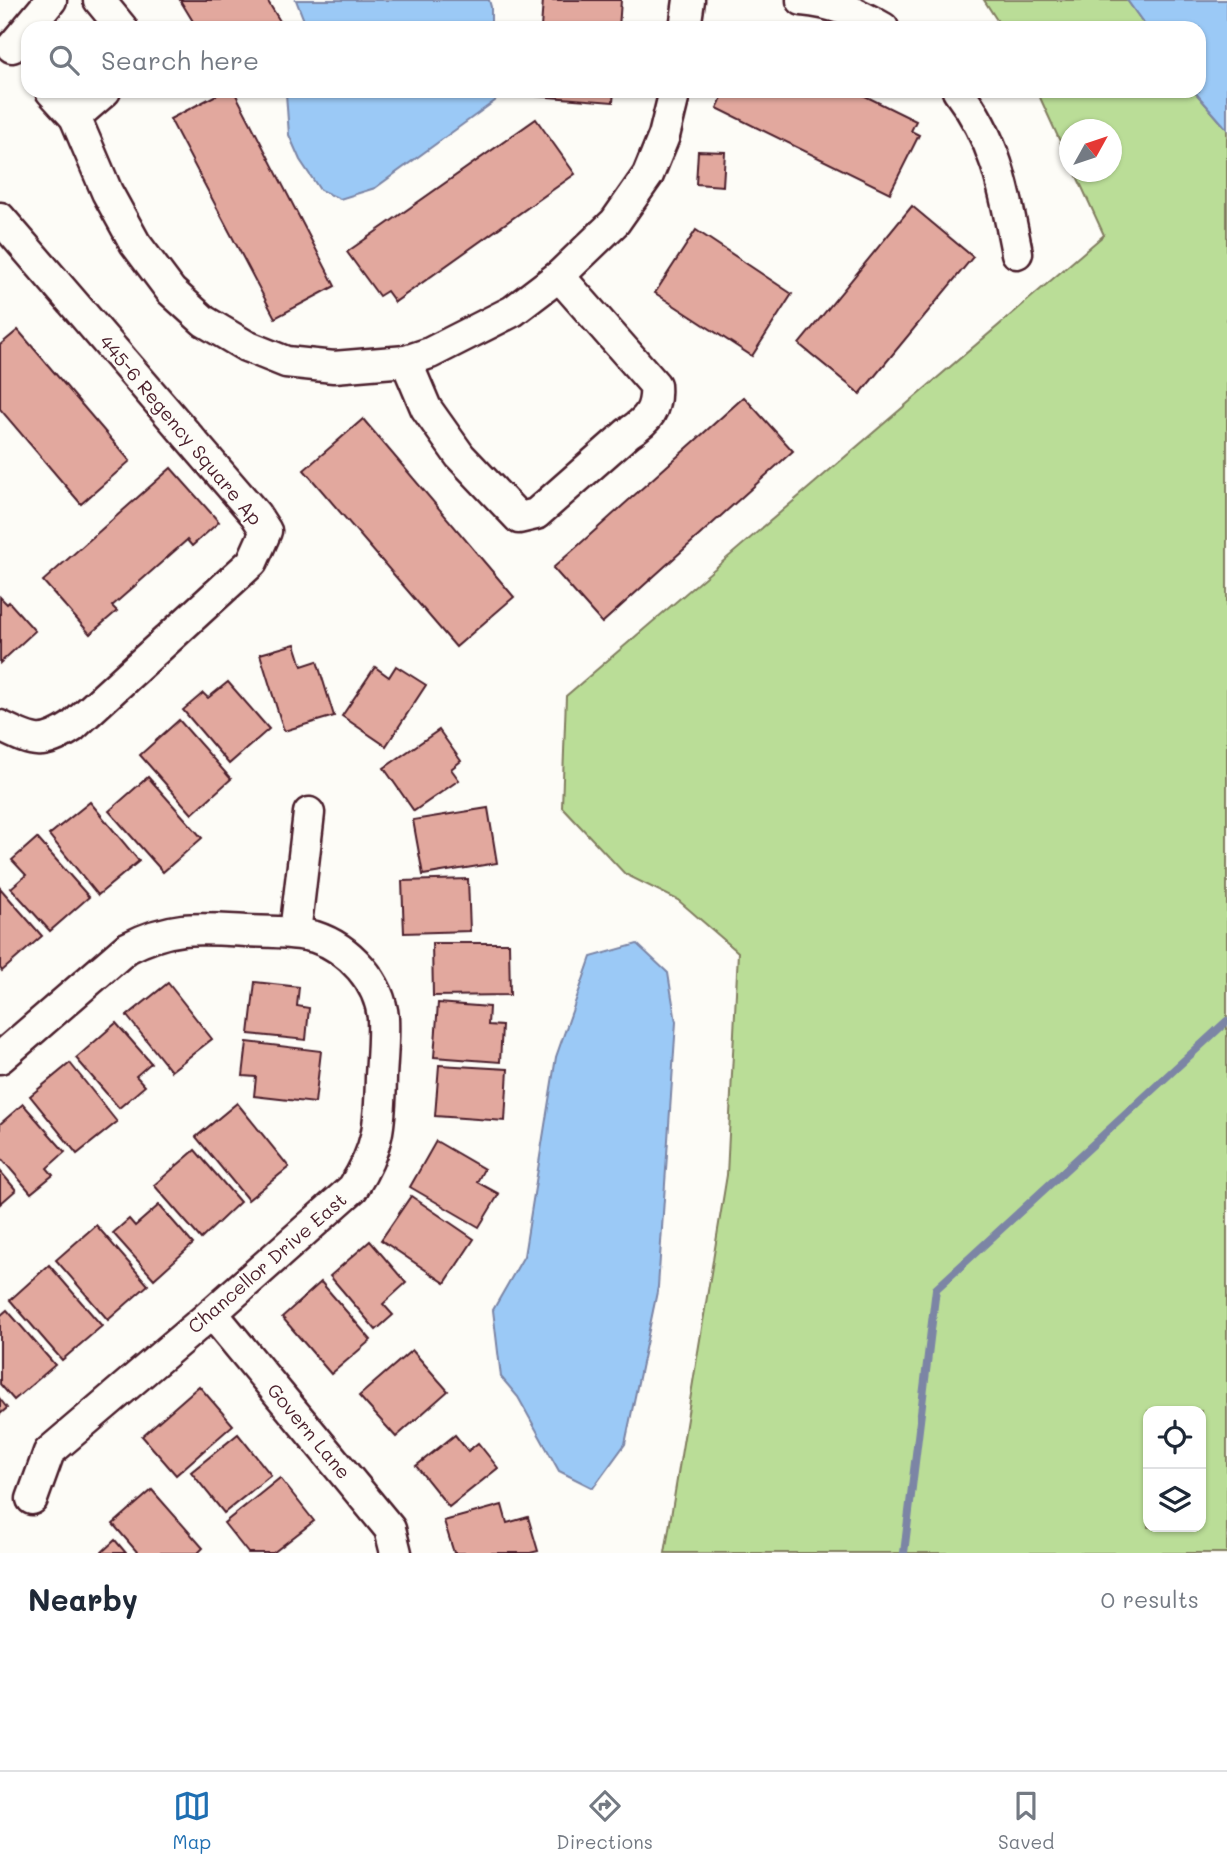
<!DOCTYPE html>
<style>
:root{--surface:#fff;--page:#f6f6f7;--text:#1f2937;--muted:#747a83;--line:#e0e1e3;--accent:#1f6fb2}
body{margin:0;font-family:Mali,sans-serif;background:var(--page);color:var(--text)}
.controls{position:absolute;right:21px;bottom:21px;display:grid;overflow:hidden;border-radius:14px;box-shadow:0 2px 5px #0004}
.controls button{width:63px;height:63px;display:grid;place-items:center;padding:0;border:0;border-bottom:2px solid var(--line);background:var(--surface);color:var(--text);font:35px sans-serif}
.compass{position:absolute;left:1059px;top:119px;width:63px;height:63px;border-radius:50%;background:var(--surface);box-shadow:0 2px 5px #0004;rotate:50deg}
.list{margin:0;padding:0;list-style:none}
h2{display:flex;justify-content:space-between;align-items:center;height:91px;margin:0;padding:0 28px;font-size:30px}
h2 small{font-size:23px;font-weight:400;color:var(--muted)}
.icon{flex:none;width:38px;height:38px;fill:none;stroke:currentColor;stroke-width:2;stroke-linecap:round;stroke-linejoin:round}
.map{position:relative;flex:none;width:1227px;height:1553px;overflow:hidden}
.search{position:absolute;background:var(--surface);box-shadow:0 2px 5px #0004;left:21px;right:21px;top:21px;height:77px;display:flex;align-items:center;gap:18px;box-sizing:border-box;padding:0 24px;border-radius:21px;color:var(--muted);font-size:26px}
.sheet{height:217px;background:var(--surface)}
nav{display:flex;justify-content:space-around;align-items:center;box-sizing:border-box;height:98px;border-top:2px solid var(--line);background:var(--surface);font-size:19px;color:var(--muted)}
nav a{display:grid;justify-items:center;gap:4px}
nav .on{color:var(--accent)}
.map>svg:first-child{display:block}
</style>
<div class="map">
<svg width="1227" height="1553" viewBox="0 0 1227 1553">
<rect width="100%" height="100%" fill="#fdfcf7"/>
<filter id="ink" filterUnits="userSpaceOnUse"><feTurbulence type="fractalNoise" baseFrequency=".0143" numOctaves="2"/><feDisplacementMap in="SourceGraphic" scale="14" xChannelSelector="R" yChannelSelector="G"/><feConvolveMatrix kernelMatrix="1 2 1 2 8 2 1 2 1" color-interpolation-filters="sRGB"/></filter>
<g filter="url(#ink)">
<!-- green -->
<g fill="#badd97" stroke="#827e61" stroke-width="2" fill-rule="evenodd">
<polygon points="984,0 1127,0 1147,28 1002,28"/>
<path d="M1037,91H1194L1227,129V1553H665L727,1175L738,952L678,900L625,874L562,807L566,696L1104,235L1075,172H1112V130H1070L1069,161ZM1148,1411H1201V1527H1148Z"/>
</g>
<!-- water -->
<g fill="#9bc9f6" stroke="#7b85a5" stroke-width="2">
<polygon points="296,0 489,0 491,7 491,28 307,28"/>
<polygon points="1127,0 1227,0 1227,129 1194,91 1199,91 1199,28 1147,28"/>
<polygon points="288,91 498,91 495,101 375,188 340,199 320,190 300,160 289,135 286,94"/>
<polygon points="637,944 668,973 676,1022 658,1287 625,1444 593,1488 559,1471 518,1397 501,1377 493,1310 524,1256 556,1057 591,957"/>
</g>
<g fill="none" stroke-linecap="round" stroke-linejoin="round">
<!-- stream -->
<polyline stroke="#7b85a5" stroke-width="8" points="904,1553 936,1289 1227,1021"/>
</g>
<!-- building -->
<g fill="#e2a89e" stroke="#4a1f2b" stroke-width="2">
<polygon points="180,0 267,0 283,26 197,28"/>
<polygon points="543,0 621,0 619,28 541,28"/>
<polygon points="224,91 234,91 335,286 275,318 170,119"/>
<polygon points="536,91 614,91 613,102 536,96"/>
<polygon points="725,91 855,91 916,121 911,131 919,135 890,193 717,108"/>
<polygon points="536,119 575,174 395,302 387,291 379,296 347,252"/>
<polygon points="698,151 725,152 723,186 696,184"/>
<polygon points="912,206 973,257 860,394 799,344"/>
<polygon points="696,230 792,294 752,356 655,293"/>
<polygon points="18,330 130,461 81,504 0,409 0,345"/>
<polygon points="744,397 793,451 602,623 553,568"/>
<polygon points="363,419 514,597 456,647 304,470"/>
<polygon points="171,468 219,522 192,546 187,540 112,606 117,611 90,634 43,581"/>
<polygon points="0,597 7,604 9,602 35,631 0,663"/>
<polygon points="295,644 302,666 317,661 334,716 284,731 260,654"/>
<polygon points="396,666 426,685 386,746 342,716 375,667 389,677"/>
<polygon points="228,682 269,729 229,764 183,710 203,693 208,698"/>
<polygon points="179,720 231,779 192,814 140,755"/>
<polygon points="439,730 461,761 451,769 459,780 414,811 384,768"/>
<polygon points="148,777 202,838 163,872 109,811"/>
<polygon points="90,802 139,861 98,895 49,835"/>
<polygon points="488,808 497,863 423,875 413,820"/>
<polygon points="37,838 89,897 50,931 11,888 26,875 12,860"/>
<polygon points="468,879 470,931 404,933 402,881"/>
<polygon points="0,888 42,936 2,971 0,968"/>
<polygon points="432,943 509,943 510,995 433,996"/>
<polygon points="255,982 299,987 297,1006 309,1008 306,1040 249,1034"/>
<polygon points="168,983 212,1039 171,1071 127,1016"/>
<polygon points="438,1003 489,1007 488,1025 502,1026 500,1062 434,1057"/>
<polygon points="116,1023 151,1063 136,1076 145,1086 119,1108 76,1058"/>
<polygon points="247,1042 321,1051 315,1103 254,1096 256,1077 243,1076"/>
<polygon points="70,1063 117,1122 77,1154 30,1096"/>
<polygon points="439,1065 508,1069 505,1121 435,1116"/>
<polygon points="237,1103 289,1167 248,1200 196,1137"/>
<polygon points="23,1104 65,1152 47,1168 53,1175 31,1193 0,1157 0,1124"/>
<polygon points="436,1141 484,1169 477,1182 499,1194 479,1227 410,1187"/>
<polygon points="195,1150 240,1202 201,1239 154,1185"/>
<polygon points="0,1171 16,1190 0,1204"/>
<polygon points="411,1196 474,1239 445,1283 381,1240"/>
<polygon points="159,1205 193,1244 154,1279 113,1233 129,1219 135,1226"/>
<polygon points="96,1225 148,1285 108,1320 56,1260"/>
<polygon points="370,1241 406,1283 383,1304 393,1315 376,1330 330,1276"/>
<polygon points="49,1265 102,1326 62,1360 10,1300"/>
<polygon points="321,1282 371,1340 331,1374 282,1317"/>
<polygon points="7,1310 55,1365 14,1400 0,1384 0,1316"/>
<polygon points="412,1350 448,1391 396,1437 359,1396"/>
<polygon points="199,1386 233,1425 176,1475 142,1436"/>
<polygon points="0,1399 7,1408 0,1414"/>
<polygon points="238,1434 271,1475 224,1513 191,1472"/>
<polygon points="455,1435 468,1451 478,1443 498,1468 449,1507 416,1466"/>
<polygon points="280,1478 314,1521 273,1553 248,1553 224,1523"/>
<polygon points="152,1490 203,1548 198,1553 138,1553 113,1524"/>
<polygon points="502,1505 507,1523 528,1517 538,1551 530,1553 454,1553 444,1521"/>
<polygon points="115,1540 126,1553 101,1553"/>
</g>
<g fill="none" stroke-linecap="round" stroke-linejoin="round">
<!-- minor casing -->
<g stroke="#4a1f2b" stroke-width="35">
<g id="minor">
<polyline points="99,0 122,28"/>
<path d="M802,0C833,3 856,12 883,28"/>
<polyline points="685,28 689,0"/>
<polyline points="12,47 51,0"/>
<polyline points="51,91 75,117 107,192 135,243 171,291 204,321 246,346 286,362 334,367 406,361 430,353 513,311 559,276 615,222 648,175 664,136 675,91"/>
<path d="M958,91C997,142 1005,192 1017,253"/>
<polyline points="75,117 105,91"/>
<path d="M0,218L255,514L266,531L252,562L72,727C40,748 32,741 0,726"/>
<path d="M406,361L426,408L460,456L519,518L536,514L628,433C648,420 657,410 655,385L559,276"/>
<polyline points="295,933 309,813"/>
<path d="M0,1058L127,948C171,925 198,928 246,931C268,932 293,931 315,937C349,948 380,982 383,1018C384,1038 382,1058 381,1077C380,1124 379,1148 353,1188L212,1313L49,1452L32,1499"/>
<polyline points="212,1313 390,1529 396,1553"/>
</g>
</g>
<!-- minor -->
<use href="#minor" stroke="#fdfcf7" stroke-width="30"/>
</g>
</g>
<g text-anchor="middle" stroke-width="5" stroke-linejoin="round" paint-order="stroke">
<!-- street labels -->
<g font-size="19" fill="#4a1f2b" stroke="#fdfcf7">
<text transform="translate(181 430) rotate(50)" y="7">445-6 Regency Square Ap</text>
<text transform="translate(267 1263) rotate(-41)" y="7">Chancellor Drive East</text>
<text transform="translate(309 1431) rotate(50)" y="7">Govern Lane</text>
</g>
</g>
</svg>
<div class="controls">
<button><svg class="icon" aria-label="locate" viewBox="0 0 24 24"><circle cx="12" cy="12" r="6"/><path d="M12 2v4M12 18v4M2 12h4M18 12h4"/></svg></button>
<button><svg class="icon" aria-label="layers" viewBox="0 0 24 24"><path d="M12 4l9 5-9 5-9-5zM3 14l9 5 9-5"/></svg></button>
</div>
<svg class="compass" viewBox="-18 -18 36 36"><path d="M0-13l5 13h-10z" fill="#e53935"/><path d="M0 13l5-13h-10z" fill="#747a83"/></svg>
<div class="search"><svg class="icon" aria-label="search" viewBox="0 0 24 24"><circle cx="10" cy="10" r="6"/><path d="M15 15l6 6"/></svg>Search here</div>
</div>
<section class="sheet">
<h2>Nearby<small>0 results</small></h2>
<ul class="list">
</ul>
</section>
<nav>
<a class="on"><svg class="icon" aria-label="map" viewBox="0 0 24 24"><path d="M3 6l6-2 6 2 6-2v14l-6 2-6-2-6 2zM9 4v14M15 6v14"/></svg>Map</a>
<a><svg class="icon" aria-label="directions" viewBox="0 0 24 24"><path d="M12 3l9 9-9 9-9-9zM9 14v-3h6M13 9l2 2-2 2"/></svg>Directions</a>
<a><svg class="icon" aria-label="saved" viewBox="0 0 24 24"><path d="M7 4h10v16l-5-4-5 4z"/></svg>Saved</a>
</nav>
